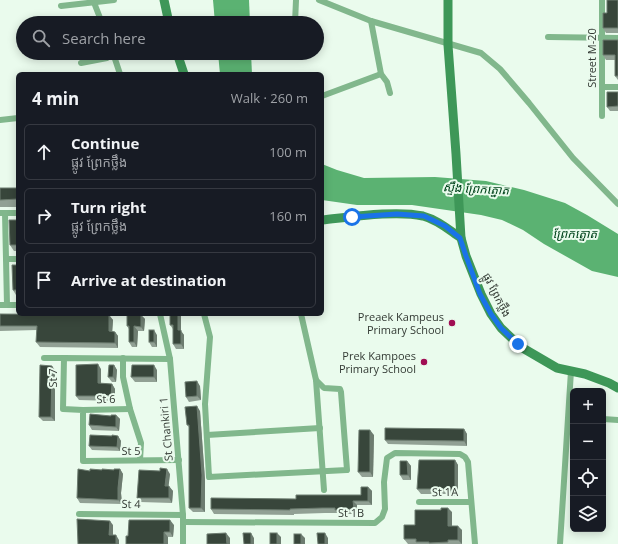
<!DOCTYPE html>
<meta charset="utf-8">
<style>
:root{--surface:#171b24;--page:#242831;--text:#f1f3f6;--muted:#9ea1a6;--line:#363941}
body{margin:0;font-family:"Open Sans","Noto Sans Khmer",sans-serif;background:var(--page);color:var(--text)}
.controls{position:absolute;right:12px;bottom:12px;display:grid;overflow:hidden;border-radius:6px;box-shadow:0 2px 10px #0003}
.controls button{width:36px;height:36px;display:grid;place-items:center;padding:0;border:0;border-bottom:1px solid var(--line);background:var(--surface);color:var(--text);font:20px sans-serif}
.stop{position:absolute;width:12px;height:12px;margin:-9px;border:3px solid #1a73e8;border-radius:50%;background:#fff}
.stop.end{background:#1a73e8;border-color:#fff;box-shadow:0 1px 4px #0008}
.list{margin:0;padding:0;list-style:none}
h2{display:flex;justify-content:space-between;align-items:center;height:52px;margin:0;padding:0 16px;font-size:17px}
h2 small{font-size:13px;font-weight:400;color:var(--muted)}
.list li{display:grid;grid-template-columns:26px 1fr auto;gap:12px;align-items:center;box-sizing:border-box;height:56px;margin:0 8px 8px;padding:0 8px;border:1px solid var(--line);border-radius:6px}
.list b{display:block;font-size:15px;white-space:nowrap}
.list p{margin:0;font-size:13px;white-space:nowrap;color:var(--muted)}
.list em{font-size:13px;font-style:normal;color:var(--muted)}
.icon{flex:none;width:22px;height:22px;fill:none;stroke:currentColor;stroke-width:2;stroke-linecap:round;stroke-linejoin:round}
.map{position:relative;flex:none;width:618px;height:544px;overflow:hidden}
.search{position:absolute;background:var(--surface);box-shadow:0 2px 10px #0003;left:16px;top:16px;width:308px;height:44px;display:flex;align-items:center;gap:10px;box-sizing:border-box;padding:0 14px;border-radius:22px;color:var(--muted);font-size:15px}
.panel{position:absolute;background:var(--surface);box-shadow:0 2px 10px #0003;left:16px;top:72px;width:308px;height:244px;border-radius:6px}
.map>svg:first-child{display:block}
</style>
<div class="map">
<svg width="618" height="544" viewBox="0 0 618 544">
<rect width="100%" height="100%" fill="#eafbed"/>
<!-- water -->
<g fill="#5bb272">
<polygon points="213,0 249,0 250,23 215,23"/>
<polygon points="218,53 251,53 252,74 220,74"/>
<polygon points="322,164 337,170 364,178 435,177 486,181 524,190 565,203 587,215 618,234 618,277 592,271 544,244 523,230 502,220 481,215 412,205 357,205 322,200"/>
</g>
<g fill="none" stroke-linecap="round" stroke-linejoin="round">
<!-- street -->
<g stroke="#81b78c" stroke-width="6">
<polyline points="93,0 102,23"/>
<polyline points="319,0 371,21 481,53 500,69 529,103 573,158 618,204"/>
<polyline points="602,0 602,116"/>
<polyline points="61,6 114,0"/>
<polyline points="371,21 381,74 387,82 390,93"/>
<polyline points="295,23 296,0"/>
<polyline points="548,37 618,38"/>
<polyline points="113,53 120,74"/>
<polyline points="81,63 107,58 113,53"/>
<polyline points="602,87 618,87"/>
<polyline points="322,96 381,74"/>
<polyline points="0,120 18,118"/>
<polyline points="0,213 18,213"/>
<polyline points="5,213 7,305"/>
<polyline points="6,259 18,259"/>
<polyline points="0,305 18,305"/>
<polyline points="160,314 170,359 183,515 183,544"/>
<polyline points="204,314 210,337 205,404 209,477 347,470 341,392 340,389 324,388 316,380 301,314"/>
<polyline points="44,358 64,358"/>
<polyline points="123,358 123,377 130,409 141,443 140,460"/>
<polyline points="170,359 64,358 63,409 83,410 83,461 179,460"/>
<polyline points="316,380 324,490"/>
<polyline points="83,410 130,409"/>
<polyline points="603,419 618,420"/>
<polyline points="207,435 320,428"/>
<polyline points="419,502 471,502"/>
<polyline points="79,514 183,515"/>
<polyline points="184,522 375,523 382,517 385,509 384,482 387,458 395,453 460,454 465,457 468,462 475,544"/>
<polyline points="560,544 571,371"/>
</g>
<!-- secondary -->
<g stroke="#3e9758" stroke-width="9">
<polyline points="164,0 169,23"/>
<polyline points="448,0 448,45 456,154 461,238 466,256 481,294 491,314 501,328 521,347 557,368 585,374 609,383 618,388"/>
<polyline points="177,53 184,74"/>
<path d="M322,220C351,217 396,210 423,216C438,220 449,230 461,238"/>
</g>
</g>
<!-- wall -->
<g fill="#91a094">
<polygon points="618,0 618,33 606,33 603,28 607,13"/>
<polygon points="618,40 618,80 615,76 615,60 606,60 603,55"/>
<polygon points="618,92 618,111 610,111 607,107"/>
<rect x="0" y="188" width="18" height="19"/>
<polygon points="18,220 18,251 14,251 10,245"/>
<polygon points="18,265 18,295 16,295 13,290"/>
<polygon points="0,314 109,315 113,320 112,331 115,332 118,336 118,348 40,347 36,342 37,330 0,331"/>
<polygon points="141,315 145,319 144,331 138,331 137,347 132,347 129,342 129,329 127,326"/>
<polygon points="181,316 181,331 184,335 184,349 176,349 173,344 173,329 170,325"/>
<polygon points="157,335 157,347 152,347 149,342"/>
<polygon points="114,365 117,370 116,382 112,382 108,377"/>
<polygon points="101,369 101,384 112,384 115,389 115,401 79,400 76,396"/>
<polygon points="55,370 55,421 43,421 39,417"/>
<polygon points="157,370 157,382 135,382 131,377"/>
<polygon points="200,386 201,400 189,402 186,397"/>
<polygon points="200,411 205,480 205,512 193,512 189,508 189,427 187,425"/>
<polygon points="116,415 120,419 119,431 92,430 89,425"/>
<polygon points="464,429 467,434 467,446 388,444 385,440"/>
<polygon points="374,435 373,477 362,477 358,472"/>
<polygon points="118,436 121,441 120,451 92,450 89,446"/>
<polygon points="455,460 458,465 458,496 451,496 449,494 421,494 417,489"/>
<polygon points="407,461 411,466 411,480 403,480 400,475"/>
<polygon points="120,469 123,474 121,493 122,504 80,503 77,498 90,471 114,470"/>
<polygon points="170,474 168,486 173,491 172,503 140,502 137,498"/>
<polygon points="368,487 372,491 372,505 357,505 357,514 339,514 338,513 325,513 294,514 294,515 214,514 211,509 296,499 361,495"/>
<polygon points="452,512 452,526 462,530 462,544 408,544 404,539 415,525"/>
<polygon points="174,525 173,537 128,536"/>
</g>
<!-- shaded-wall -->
<g fill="#6d7c70">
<polygon points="178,314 180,314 181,316 181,331 184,335 184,349 181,344 178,330"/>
<polygon points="109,315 113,320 112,336 109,331"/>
<polygon points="141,315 145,319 144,331 141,327"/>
<polygon points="134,326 138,331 137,347 134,342"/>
<polygon points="154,330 157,335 157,347 154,342"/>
<polygon points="115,332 118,336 118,348 115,343"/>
<polygon points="98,364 101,369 101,388 98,383"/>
<polygon points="114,365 117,370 116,382 113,377"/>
<polygon points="154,365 157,370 157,382 154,377"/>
<polygon points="52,366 55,370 55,421 51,417"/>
<polygon points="197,381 200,386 201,400 197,396"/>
<polygon points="112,384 115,389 115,401 111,396"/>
<polygon points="197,406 200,411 205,480 205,512 201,508"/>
<polygon points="116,415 120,419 119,431 116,427"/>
<polygon points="464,429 467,434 467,446 464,441"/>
<polygon points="370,430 374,435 373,477 370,472"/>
<polygon points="118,436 121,441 120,451 117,447"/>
<polygon points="455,460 458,465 458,496 455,491"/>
<polygon points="407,461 411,466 411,480 408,475"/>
<polygon points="120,469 123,474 121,493 122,504 118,500 118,488"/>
<polygon points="167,469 170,474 168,491 165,486"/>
<polygon points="169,486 173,491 172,503 169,498"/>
<polygon points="368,487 372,491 372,505 368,501"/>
<polygon points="353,501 357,505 357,514 354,509"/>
<polygon points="448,508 452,512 452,530 448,526"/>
<polygon points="170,520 174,525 173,537 170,532"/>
<polygon points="110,521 113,525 113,540 109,535"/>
<polygon points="458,526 462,530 462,544 458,540"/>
<polygon points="164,532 168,537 168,544 164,544"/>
<polygon points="226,533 230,538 230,544 227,544"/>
<polygon points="251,533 254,538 254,544 251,544"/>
<polygon points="277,533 281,537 281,544 277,544"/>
<polygon points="325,533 328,538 328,544 325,544"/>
<polygon points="301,534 305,538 305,544 301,544"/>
<polygon points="116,535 119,540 119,544 116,544"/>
</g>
<!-- building -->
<g fill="#38463b" stroke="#6d7c70">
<polygon points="607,0 618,0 618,28 603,28 603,13 607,13"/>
<polygon points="603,40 618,40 618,76 615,76 615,55 603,55"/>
<polygon points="607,92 618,92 618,106 607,107"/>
<polygon points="0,188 18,188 18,199 0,200"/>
<polygon points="9,220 18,220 18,245 10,245"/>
<polygon points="12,265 18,265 18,290 13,290"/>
<polygon points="0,314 109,315 109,331 115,332 115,343 36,342 37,326 0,326"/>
<polygon points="127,314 141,315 141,327 134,326 134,342 129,342 129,326 127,326"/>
<polygon points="170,314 178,314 178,330 181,330 181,344 173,344 173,325 170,325"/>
<rect x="149" y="330" width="5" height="12"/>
<polygon points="98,364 98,383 112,384 111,396 76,396 76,365"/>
<polygon points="40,365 52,366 51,417 39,417"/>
<polygon points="109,365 114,365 113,377 108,377"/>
<polygon points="132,365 154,365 154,377 131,377"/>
<polygon points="197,381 197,396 186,397 185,382"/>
<polygon points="197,406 202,475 201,508 189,508 189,425 187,425 185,407"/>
<polygon points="90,414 111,416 111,415 116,415 116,427 89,425"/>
<polygon points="385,428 464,429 464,441 385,440"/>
<polygon points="359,430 370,430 370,472 358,472"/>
<polygon points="90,435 112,436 112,435 118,436 117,447 89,446"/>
<polygon points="419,460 455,460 455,491 447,491 447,489 417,489"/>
<polygon points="400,461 407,461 408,475 400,475"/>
<polygon points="160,468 167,469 165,486 169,486 169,498 137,498 139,470 160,471"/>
<polygon points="78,469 90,471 90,469 102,470 102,469 114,470 114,469 120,469 118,488 118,500 77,498"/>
<polygon points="361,487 368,487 368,501 353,501 354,509 335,510 335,508 322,508 290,509 290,510 211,509 211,498 296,499 296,495 361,495"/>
<polygon points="441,508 448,508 448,526 458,526 458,540 448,540 448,542 429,543 429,542 416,542 416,539 404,539 404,525 415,525 415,510 441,510"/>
<polygon points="77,519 110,521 109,535 116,535 116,544 78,544"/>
<polygon points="129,520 170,520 170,532 164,532 164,544 126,544 126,536 128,536"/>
<polygon points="226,533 227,544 207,544 207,534"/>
<polygon points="243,533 251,533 251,544 244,544"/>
<rect x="270" y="533" width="7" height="11"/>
<polygon points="317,533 325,533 325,544 318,544"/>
<rect x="294" y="534" width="7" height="10"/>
</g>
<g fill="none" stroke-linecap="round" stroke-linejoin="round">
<!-- route -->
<polyline stroke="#1a73e8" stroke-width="5" points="352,217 397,214 424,216 445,226 460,238 466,256 480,294 491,314 501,328 518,344"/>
</g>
<!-- markers -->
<g fill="#a00d53" stroke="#eafbed" stroke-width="1.5">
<circle cx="452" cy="323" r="4"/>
<circle cx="424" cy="362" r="4"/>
</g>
<g text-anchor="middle" stroke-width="4" stroke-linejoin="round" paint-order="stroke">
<!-- street labels -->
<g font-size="11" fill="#333a34" stroke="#eafbed">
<text transform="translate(592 58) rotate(-90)" y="4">Street M-20</text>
<text transform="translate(497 295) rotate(63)" y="4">ផ្លូវ ព្រែកថ្លឹង</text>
<text transform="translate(53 378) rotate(-90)" y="4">St 7</text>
<text transform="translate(106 399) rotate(-1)" y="4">St 6</text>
<text transform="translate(166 429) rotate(-95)" y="4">St Chankiri 1</text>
<text x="131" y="455">St 5</text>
<text transform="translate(445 492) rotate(-1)" y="4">St 1A</text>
<text transform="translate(131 504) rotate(1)" y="4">St 4</text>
<text x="351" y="517">St 1B</text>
</g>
<!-- poi labels -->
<g font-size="11" fill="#333a34" stroke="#eafbed" text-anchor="end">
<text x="444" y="321">Preaek Kampeus<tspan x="444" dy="13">Primary School</tspan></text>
<text x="416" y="360">Prek Kampoes<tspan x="416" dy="13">Primary School</tspan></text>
</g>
<!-- water labels -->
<g font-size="12" font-style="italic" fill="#00441b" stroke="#eafbed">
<text transform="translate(476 189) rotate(3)" y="4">ស្ទឹង ព្រែកត្នោត</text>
<text x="575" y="238">ព្រែកត្នោត</text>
</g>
</g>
</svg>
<div class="controls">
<button>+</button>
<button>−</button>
<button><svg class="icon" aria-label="locate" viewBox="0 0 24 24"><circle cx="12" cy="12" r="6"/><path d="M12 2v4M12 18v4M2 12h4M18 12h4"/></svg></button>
<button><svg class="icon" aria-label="layers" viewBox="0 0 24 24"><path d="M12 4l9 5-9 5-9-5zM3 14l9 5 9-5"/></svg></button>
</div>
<div class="stop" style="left:352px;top:217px"></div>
<div class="stop end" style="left:518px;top:344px"></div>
<div class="search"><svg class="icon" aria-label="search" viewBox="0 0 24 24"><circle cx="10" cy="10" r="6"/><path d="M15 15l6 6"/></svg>Search here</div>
<section class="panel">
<h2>4 min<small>Walk · 260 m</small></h2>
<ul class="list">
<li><svg class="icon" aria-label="ahead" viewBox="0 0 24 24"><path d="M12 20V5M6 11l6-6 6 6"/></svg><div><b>Continue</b><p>ផ្លូវ ព្រែកថ្លឹង</p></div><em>100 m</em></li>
<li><svg class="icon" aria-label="right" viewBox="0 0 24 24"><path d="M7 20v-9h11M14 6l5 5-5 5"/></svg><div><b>Turn right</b><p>ផ្លូវ ព្រែកថ្លឹង</p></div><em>160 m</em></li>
<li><svg class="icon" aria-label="arrive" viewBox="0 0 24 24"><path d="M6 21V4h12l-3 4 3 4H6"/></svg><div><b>Arrive at destination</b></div></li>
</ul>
</section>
</div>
